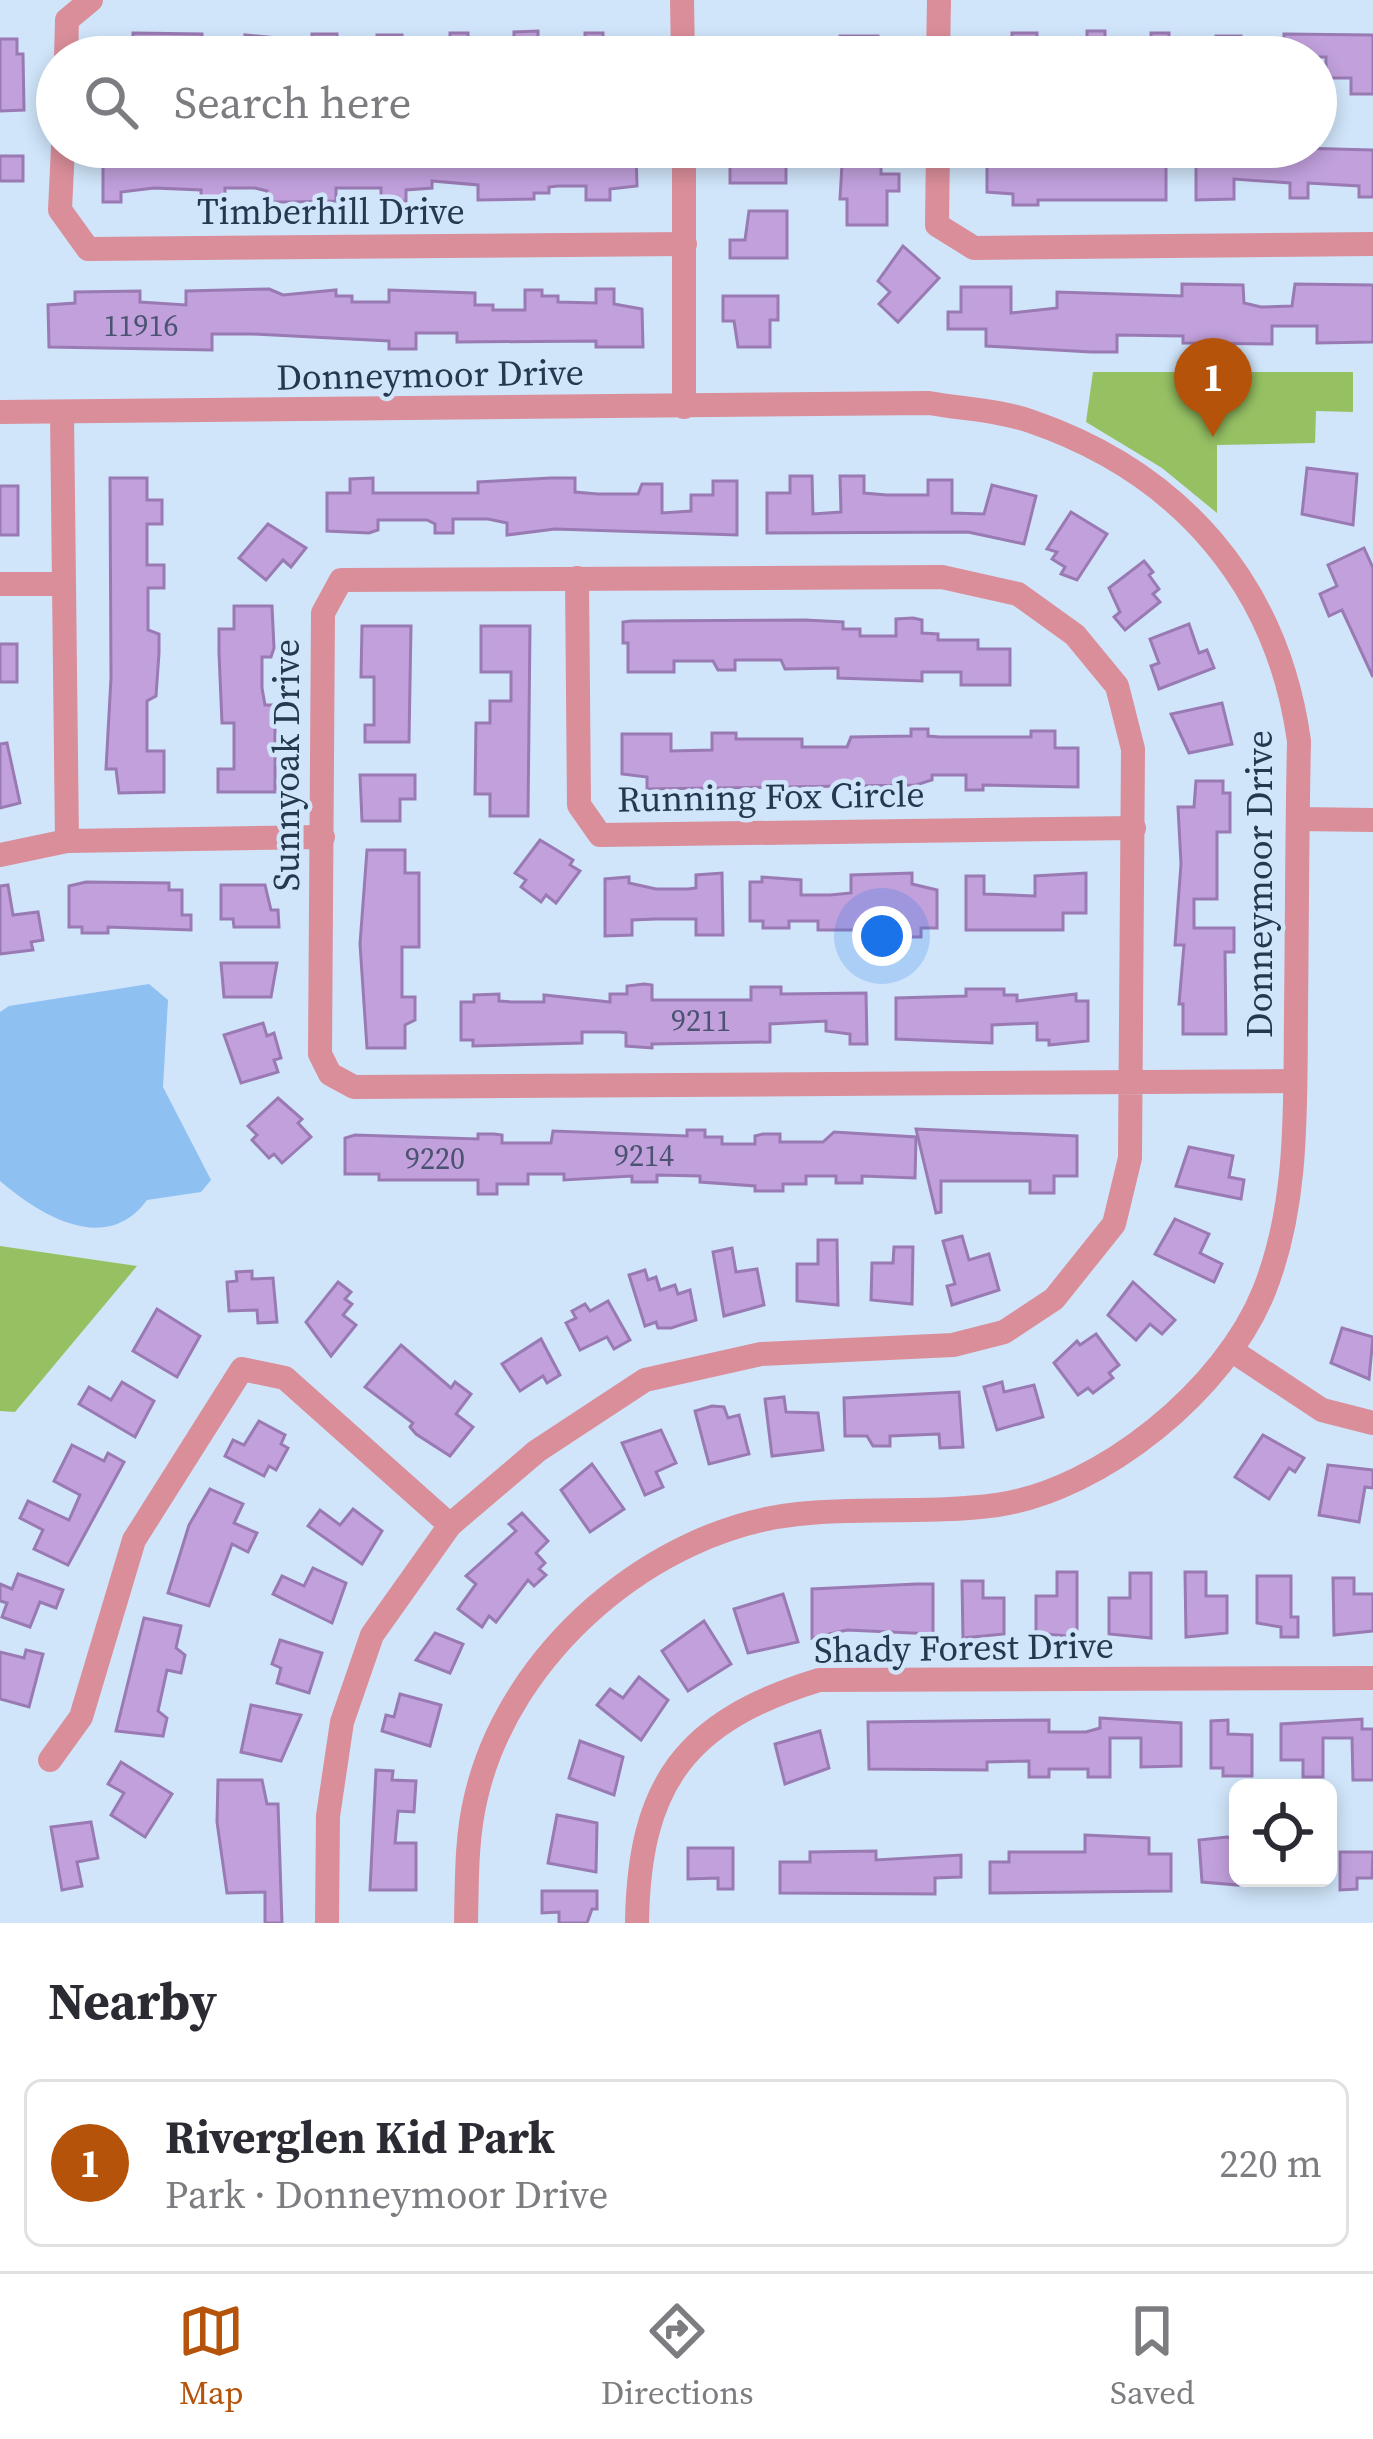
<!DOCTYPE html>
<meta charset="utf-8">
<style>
:root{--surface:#fff;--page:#f7f7f7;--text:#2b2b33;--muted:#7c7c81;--line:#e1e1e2;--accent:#b45309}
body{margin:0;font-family:"Source Serif 4",serif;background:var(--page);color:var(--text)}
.controls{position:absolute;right:36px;bottom:36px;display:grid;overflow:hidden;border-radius:18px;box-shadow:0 6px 18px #0003}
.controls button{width:108px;height:108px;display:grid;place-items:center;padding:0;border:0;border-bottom:3px solid var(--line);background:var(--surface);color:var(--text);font:60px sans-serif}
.you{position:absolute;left:882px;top:936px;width:42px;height:42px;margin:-30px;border:9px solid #fff;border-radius:50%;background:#1a73e8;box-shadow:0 0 0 18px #1a73e833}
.badge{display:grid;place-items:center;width:78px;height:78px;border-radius:50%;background:var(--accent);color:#fff;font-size:39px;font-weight:700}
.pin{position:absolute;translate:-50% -99px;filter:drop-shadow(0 3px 6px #0008)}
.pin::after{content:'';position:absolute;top:63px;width:42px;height:36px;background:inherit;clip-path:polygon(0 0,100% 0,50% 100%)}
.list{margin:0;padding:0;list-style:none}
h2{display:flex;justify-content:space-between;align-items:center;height:156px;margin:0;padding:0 48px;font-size:51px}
h2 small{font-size:39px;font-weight:400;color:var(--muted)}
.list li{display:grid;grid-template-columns:78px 1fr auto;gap:36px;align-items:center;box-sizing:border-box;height:168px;margin:0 24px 24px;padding:0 24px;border:3px solid var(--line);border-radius:18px}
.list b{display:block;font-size:45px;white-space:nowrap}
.list p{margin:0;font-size:39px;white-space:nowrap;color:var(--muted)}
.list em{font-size:39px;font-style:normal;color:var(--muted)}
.icon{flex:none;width:66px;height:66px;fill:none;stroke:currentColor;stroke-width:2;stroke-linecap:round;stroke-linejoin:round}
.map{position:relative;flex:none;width:1373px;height:1923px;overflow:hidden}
.search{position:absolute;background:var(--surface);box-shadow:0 6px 18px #0003;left:36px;right:36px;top:36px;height:132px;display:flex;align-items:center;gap:30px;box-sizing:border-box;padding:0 42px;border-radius:66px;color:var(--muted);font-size:45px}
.sheet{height:348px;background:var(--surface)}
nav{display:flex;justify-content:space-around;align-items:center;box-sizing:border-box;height:168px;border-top:3px solid var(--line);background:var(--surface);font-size:33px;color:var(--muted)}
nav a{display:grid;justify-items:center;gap:6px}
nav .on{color:var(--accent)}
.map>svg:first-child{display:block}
</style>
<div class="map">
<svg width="1373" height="1923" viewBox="0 0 1373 1923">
<rect width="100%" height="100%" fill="#d0e5fa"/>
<!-- green -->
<g fill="#96c163">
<polygon points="1093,372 1353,372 1353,412 1316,411 1315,443 1217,445 1217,513 1162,468 1086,422"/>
<polygon points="0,1246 137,1266 15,1412 0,1411"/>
</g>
<!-- water -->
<path fill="#8ec0f2" d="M149,984L168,1000L163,1087L211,1180L201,1192L147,1200C107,1255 42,1217 0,1181V1012L9,1006Z"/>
<!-- building -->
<g fill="#c1a0dc" stroke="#997ab3" stroke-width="3">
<polygon points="538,31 538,42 551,42 551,57 514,57 514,32"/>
<polygon points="1087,31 1105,31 1105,57 1066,57 1066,42 1087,42"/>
<polygon points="133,33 202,34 202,57 133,57"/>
<rect x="450" y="33" width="18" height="24"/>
<rect x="585" y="33" width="18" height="24"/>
<rect x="1012" y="33" width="25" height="24"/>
<rect x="1151" y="33" width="18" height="24"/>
<polygon points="312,34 337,34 337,57 245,57 245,35 312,41"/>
<polygon points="1284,34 1373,35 1373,94 1351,94 1351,78 1326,78 1326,57 1284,57"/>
<polygon points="377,35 402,35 402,57 378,57"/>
<rect x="840" y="36" width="38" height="21"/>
<rect x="1216" y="36" width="25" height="21"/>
<polygon points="0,39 17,39 17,54 23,54 24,110 0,111"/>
<polygon points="103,147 127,147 127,156 174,156 201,155 201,147 225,147 225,156 267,155 267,147 609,147 609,153 636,153 637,186 610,189 610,200 586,200 586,186 558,186 549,187 549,193 534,193 534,199 478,200 478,185 432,181 432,188 406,190 406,201 381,201 381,188 336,188 336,201 291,202 267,202 267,191 255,188 225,188 225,201 201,201 201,190 154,188 121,192 121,202 103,202"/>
<polygon points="741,147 778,147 778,159 786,159 786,183 730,183 730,158 741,158"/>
<polygon points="843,147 881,147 881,174 899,174 899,191 887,191 887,225 847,225 847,199 840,199"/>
<polygon points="1079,147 1105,147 1105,154 1166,153 1166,200 1038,200 1038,205 1013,205 1013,194 987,192 987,148 1037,148 1037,157 1079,157"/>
<polygon points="1261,147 1373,150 1373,197 1359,197 1359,186 1308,183 1308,198 1290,198 1290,183 1234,179 1234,199 1196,200 1196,153 1261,153"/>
<rect x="0" y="156" width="23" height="25"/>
<polygon points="749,211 787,211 787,258 730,258 730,240 745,240"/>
<polygon points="903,246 939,278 898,322 879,304 890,292 878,281"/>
<polygon points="1182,284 1243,285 1244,303 1261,307 1292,306 1295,284 1373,285 1373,342 1317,343 1317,326 1272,326 1272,344 1183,343 1183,336 1117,335 1117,352 1091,352 986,346 986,329 948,329 948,312 961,312 961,287 1011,287 1011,313 1057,308 1057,292 1182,296"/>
<polygon points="269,289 283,295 336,290 336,296 352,296 352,302 389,302 389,290 475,293 475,305 493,305 493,310 525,310 525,290 542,290 542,296 558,296 558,302 596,303 596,289 614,289 614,304 642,309 643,347 596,347 596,341 457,342 457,333 416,333 416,349 389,349 389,341 252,334 212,334 212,350 49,347 48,305 75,303 75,292 140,291 140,302 186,305 186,291"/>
<polygon points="723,296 778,296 778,320 770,320 770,347 738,347 734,321 723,321"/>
<polygon points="1307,468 1357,474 1353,525 1302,514"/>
<polygon points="790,476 812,476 813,514 841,512 840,476 864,476 864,493 887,495 928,495 928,480 952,480 952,513 984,514 992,485 1036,496 1024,544 968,532 767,533 767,493 790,493"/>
<polygon points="110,478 147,478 147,500 162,500 162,524 147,524 147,565 164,565 164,588 148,588 148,630 159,634 159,653 156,696 147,701 147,751 164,751 164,792 119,793 116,769 106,769 111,678"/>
<polygon points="373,478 373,493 478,493 478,482 551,478 575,478 575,492 598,494 638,494 642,484 662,484 662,513 691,511 691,495 713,495 713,481 737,481 737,535 555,529 507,535 507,523 488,519 453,519 453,533 435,533 435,524 427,520 378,520 378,530 369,533 327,531 327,493 350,493 350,479"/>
<rect x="0" y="486" width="18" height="49"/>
<polygon points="1071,512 1107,534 1077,580 1061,574 1065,567 1052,559 1057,552 1047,549"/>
<polygon points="268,524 306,548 291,567 283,560 266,580 239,558"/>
<polygon points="1364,548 1373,568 1373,677 1342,610 1329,616 1320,594 1337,586 1328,565"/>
<polygon points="1144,561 1153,572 1149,575 1159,589 1153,594 1160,602 1125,630 1114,617 1120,612 1109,588"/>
<polygon points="234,606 272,606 274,648 271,657 262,657 262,688 265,705 275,705 275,792 218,792 218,769 234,769 234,723 222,723 219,653 219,629 234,629"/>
<polygon points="913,618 922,620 922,633 938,634 938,640 978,640 978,649 1010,649 1010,685 961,685 961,672 922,672 922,681 838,678 838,668 785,669 781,660 735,660 735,670 718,670 713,661 674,661 674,672 628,672 628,643 623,643 623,622 631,621 805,620 843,622 843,629 860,629 860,636 896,636 896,619"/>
<polygon points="1189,624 1199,653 1207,650 1214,668 1159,689 1151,666 1159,663 1150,639"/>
<polygon points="362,626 411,626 409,742 365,742 365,725 374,725 374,677 361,677"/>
<polygon points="481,626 530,626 528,816 490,816 490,794 475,794 476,723 490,723 490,701 511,701 511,672 481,672"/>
<rect x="0" y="644" width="17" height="38"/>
<polygon points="1222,703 1232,744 1189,753 1171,714"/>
<polygon points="911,729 928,729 928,736 940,737 1031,737 1031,731 1055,731 1055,748 1078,748 1078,787 983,785 983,790 966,790 966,775 932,775 932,780 916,785 647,789 647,777 622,774 622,734 671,734 671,751 712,750 712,733 736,733 736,739 802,739 802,747 847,747 851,737 911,736"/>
<polygon points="7,743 20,803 0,808 0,744"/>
<polygon points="360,775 415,775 415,799 400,799 400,821 362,821"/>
<polygon points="1196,781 1223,781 1223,793 1230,793 1230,832 1217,832 1217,899 1194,899 1194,928 1234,928 1234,952 1225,952 1226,1034 1183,1034 1183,1004 1179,1004 1184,945 1175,945 1181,864 1178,807 1194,807"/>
<polygon points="540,840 573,860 570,865 580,871 556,903 546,895 541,902 521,887 526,880 515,873"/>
<polygon points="367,850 405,850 405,873 419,873 419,947 402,947 402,997 415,997 415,1020 405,1025 405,1048 367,1048 360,944"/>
<polygon points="722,873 723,935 696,935 696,919 656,919 632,920 632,935 605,936 605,879 629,877 629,883 656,889 688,889 696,888 696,875"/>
<polygon points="912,873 912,884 937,890 937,928 921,928 921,937 895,937 895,930 818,930 818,921 789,921 789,928 763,928 763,921 750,921 750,882 762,882 762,877 801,880 801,895 830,895 851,893 851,875"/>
<polygon points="1086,873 1086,913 1063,913 1063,930 966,930 966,876 984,876 984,894 1035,896 1035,876"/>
<polygon points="86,882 169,883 169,890 182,890 182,915 191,915 191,930 108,927 108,933 82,933 82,927 69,927 69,886"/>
<polygon points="8,885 13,915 38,912 43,940 31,942 33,950 0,954 0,886"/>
<polygon points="221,885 265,885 271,910 278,910 279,927 234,927 233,919 221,919"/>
<polygon points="221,963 277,963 271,997 224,997"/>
<polygon points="644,984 652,985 652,1000 751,1000 751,987 781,987 781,994 866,993 867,1044 850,1044 850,1034 826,1031 826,1021 770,1024 770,1042 652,1044 652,1048 626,1046 626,1033 620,1032 582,1032 582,1043 473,1046 473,1040 461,1040 461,1002 474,1002 474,995 499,994 499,1001 512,1002 544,1002 544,995 610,1002 610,994 627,994 627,986"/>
<polygon points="966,989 1004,989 1004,995 1017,995 1017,1001 1076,994 1076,1001 1088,1001 1088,1041 1049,1045 1049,1040 1037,1040 1037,1023 992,1025 992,1043 896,1039 896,998 966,996"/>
<polygon points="263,1023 267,1036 274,1033 281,1058 274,1060 278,1072 241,1083 224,1035"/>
<polygon points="278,1098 302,1119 298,1123 311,1137 282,1163 274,1154 269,1158 252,1140 257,1135 248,1126"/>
<polygon points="916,1129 1077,1136 1077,1176 1054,1176 1054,1193 1030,1193 1030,1181 941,1181 941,1212 936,1213"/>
<polygon points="687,1130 705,1130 705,1137 722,1137 722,1144 755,1144 755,1136 763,1134 780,1134 780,1142 823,1142 834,1132 916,1137 915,1178 862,1176 862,1183 836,1183 836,1176 806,1176 806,1184 783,1184 783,1191 755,1191 755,1186 700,1182 700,1176 657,1175 657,1182 632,1182 632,1176 564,1180 564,1174 528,1174 528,1184 497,1184 497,1194 478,1194 478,1180 379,1180 379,1174 345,1174 345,1138 355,1135 478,1139 478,1134 494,1134 502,1135 502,1143 551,1143 553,1131 687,1136"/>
<polygon points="1189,1147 1233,1156 1229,1177 1244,1180 1241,1199 1176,1186"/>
<polygon points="1175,1219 1209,1234 1200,1253 1222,1264 1214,1282 1155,1254"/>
<polygon points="962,1236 969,1260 989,1254 999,1290 952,1305 947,1286 955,1284 943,1241"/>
<polygon points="818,1240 837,1240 838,1305 797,1301 797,1264 818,1264"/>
<polygon points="894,1247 913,1247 912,1304 871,1300 872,1263 893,1263"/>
<polygon points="732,1248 736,1272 757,1269 764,1305 724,1316 713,1252"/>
<polygon points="645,1270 648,1280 656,1277 660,1290 675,1285 678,1294 690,1290 696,1320 671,1328 658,1328 656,1322 645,1326 629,1275"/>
<polygon points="252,1271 252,1279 273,1278 277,1322 258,1323 257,1310 229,1311 227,1282 237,1281 236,1272"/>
<polygon points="338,1282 351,1292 345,1299 352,1304 343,1315 356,1325 331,1356 306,1322"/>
<polygon points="1133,1282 1175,1320 1162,1334 1150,1324 1136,1340 1108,1315"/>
<polygon points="608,1301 630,1340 614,1349 607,1337 580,1350 566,1323 576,1318 572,1311 585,1304 590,1311"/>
<polygon points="157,1309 200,1336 177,1377 133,1351"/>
<polygon points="1342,1328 1373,1337 1369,1379 1331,1363"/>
<polygon points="1096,1334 1119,1365 1109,1373 1113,1378 1093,1393 1088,1388 1078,1395 1054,1363 1077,1341 1080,1345"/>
<polygon points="541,1339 560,1375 547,1383 543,1376 520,1391 502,1364"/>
<polygon points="401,1345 451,1388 455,1382 471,1394 456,1414 473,1427 450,1456 416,1434 410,1427 413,1423 365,1387"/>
<polygon points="122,1382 154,1401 135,1437 79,1404 89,1387 111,1400"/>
<polygon points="1002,1382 1004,1392 1034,1385 1043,1417 997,1430 984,1387"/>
<polygon points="959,1392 963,1447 940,1448 939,1434 890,1436 890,1446 873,1446 867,1436 845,1436 844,1398"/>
<polygon points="784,1397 786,1412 818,1413 823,1450 772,1456 765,1399"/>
<polygon points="712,1406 724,1407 728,1418 739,1415 749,1454 709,1464 695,1411"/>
<polygon points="259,1421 285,1435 281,1444 288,1448 276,1470 269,1466 264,1476 225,1456 233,1440 244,1445"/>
<polygon points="661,1430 676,1463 656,1472 663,1487 645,1495 622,1443"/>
<polygon points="1263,1435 1304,1458 1295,1472 1289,1468 1269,1499 1235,1477"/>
<polygon points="72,1445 104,1461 108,1453 124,1462 68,1565 34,1549 43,1530 20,1518 28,1501 69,1520 80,1495 54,1481"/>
<polygon points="592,1464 624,1509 590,1532 561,1490"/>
<polygon points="1328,1465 1373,1470 1373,1488 1365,1487 1359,1522 1319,1515"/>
<polygon points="210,1489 243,1504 234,1523 257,1533 248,1552 232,1544 209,1606 168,1593 189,1525"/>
<polygon points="353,1509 382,1531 362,1564 308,1526 320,1510 340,1525"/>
<polygon points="522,1513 548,1541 536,1553 545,1563 539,1569 546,1575 534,1586 528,1580 496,1622 489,1616 482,1627 458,1609 476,1584 466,1576 516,1531 509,1524"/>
<polygon points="313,1568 346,1583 332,1623 273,1594 282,1576 304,1586"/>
<polygon points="1057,1572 1077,1572 1077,1637 1036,1633 1036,1596 1057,1596"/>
<polygon points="1185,1572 1206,1572 1206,1596 1227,1596 1227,1633 1186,1637"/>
<polygon points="1130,1573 1151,1573 1151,1638 1109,1634 1109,1598 1130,1598"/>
<polygon points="18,1574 63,1590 56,1608 40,1602 30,1627 2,1617 7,1603 0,1601 0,1584 12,1589"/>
<polygon points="1257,1576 1291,1576 1291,1617 1298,1617 1298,1637 1281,1637 1281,1627 1257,1623"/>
<polygon points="1333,1578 1354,1578 1354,1594 1373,1594 1373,1631 1334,1635"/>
<polygon points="962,1581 983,1581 983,1598 1004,1598 1004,1634 963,1638"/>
<polygon points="917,1584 933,1584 933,1634 847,1630 812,1638 812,1589"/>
<polygon points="783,1594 798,1642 748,1653 734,1609"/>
<polygon points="144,1618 181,1626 176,1648 185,1655 181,1673 167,1670 158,1711 167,1718 163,1736 116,1731"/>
<polygon points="704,1621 731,1664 688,1691 662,1651"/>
<polygon points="435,1633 463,1644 450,1673 416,1660"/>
<polygon points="280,1640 322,1653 309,1693 277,1683 281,1668 272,1664"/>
<polygon points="26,1650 43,1654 29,1707 0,1699 0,1652 24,1658"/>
<polygon points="639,1677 668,1700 641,1740 597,1705 610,1689 623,1698"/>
<polygon points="400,1694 441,1705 430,1746 382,1731 386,1715 394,1717"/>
<polygon points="251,1705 301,1715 281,1761 241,1752"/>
<polygon points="1100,1718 1181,1723 1181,1766 1141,1767 1141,1738 1110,1738 1110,1777 1088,1777 1088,1769 1049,1769 1049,1777 1029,1777 1029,1761 987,1762 987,1770 869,1769 868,1722 1049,1720 1049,1732 1086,1732 1100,1728"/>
<polygon points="1362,1719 1362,1729 1373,1729 1373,1780 1353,1780 1352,1738 1323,1738 1323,1777 1303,1777 1303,1760 1281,1760 1281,1724"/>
<polygon points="1228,1720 1228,1734 1252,1735 1252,1776 1223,1776 1223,1768 1211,1768 1211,1721"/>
<polygon points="820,1731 829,1768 785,1784 775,1744"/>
<polygon points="580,1741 623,1757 614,1795 569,1778"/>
<polygon points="121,1762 172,1794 145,1837 111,1815 124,1793 108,1784"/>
<polygon points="376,1770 393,1771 392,1780 416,1781 414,1812 398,1811 395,1843 416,1843 416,1890 370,1890"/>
<polygon points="218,1780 262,1780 267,1804 278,1804 282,1923 265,1923 265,1892 227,1893 217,1822"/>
<polygon points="557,1815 597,1823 596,1872 548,1863"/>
<polygon points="91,1822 98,1858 77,1862 82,1886 62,1890 51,1827"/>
<polygon points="1085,1835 1149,1838 1149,1854 1171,1854 1171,1891 990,1893 990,1862 1009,1862 1009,1852 1085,1852"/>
<polygon points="1227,1837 1238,1839 1238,1885 1202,1882 1199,1840"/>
<polygon points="688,1848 733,1848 733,1889 718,1889 718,1878 688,1879"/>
<polygon points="876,1851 876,1860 961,1855 961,1877 935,1878 935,1894 780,1893 780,1862 810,1862 810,1852"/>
<polygon points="1340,1852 1373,1852 1372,1878 1357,1878 1357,1889 1340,1890"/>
<polygon points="542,1891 597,1891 597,1909 592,1909 587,1923 559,1923 559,1912 542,1913"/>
</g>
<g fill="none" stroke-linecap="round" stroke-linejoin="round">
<!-- minor -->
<g stroke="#da8e9a" stroke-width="24">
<polyline points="682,0 683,57"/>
<polyline points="66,57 67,20 91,0"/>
<polyline points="938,57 939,0"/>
<polyline points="63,147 60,210 88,249 685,244"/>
<polyline points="938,147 937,225 974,248 1373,244"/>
<polyline points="684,407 684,147"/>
<path d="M0,412L929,403C962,409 998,410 1030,421C1179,472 1277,583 1299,741C1297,832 1297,923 1296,1013C1295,1106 1299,1204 1264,1291C1225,1389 1102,1490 997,1505C931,1514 864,1507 798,1514C653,1529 509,1653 476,1797C466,1838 467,1881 466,1923"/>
<polyline points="62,413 67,841"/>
<polyline points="577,578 579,805 600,835 1134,828"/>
<polyline points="0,584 62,584"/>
<polyline points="1298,819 1373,820"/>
<polyline points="0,855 67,841 323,837"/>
<polyline points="1231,1350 1322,1410 1373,1423"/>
<polyline points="50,1760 81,1717 134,1540 242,1369 285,1378 450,1525"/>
<polyline points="327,1923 328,1816 342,1722 372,1635 450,1525 537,1451 645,1380 761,1354 953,1345 1004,1332 1054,1299 1114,1224 1130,1158 1133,749 1117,686 1075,635 1018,594 942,577 341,580 323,613 320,1054 330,1074 354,1087 1295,1081"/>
<path d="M637,1923C639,1784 685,1721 819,1680L1373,1678"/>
</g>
</g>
<g text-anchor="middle" stroke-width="9" stroke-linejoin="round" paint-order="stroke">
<!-- number labels -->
<g font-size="30" fill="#4b5372">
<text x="141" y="336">11916</text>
<text x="701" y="1031">9211</text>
<text x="644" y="1166">9214</text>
<text x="435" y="1169">9220</text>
</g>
<!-- street labels -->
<g font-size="36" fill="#24394e" stroke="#d0e5fa">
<text x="331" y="224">Timberhill Drive</text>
<text transform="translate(430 374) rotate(-1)" y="13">Donneymoor Drive</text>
<text transform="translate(286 765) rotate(-90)" y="13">Sunnyoak Drive</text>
<text transform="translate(771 796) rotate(-1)" y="13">Running Fox Circle</text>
<text transform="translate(1259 884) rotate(-90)" y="13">Donneymoor Drive</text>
<text transform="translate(964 1647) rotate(-1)" y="13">Shady Forest Drive</text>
</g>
</g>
</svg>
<div class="controls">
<button><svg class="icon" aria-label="locate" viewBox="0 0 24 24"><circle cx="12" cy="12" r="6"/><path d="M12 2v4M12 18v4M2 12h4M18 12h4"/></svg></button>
</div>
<div class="you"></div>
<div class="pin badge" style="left:1213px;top:437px">1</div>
<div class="search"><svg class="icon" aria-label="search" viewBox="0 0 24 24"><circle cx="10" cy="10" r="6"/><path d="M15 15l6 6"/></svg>Search here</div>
</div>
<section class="sheet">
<h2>Nearby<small></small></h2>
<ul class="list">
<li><span class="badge">1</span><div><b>Riverglen Kid Park</b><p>Park · Donneymoor Drive</p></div><em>220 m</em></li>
</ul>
</section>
<nav>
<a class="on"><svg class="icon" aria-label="map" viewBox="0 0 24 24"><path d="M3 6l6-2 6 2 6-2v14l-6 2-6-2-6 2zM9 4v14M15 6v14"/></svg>Map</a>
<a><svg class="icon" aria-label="directions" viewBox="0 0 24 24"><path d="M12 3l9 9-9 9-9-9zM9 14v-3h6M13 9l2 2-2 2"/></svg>Directions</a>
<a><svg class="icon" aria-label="saved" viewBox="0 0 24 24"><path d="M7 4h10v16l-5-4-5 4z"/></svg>Saved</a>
</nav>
